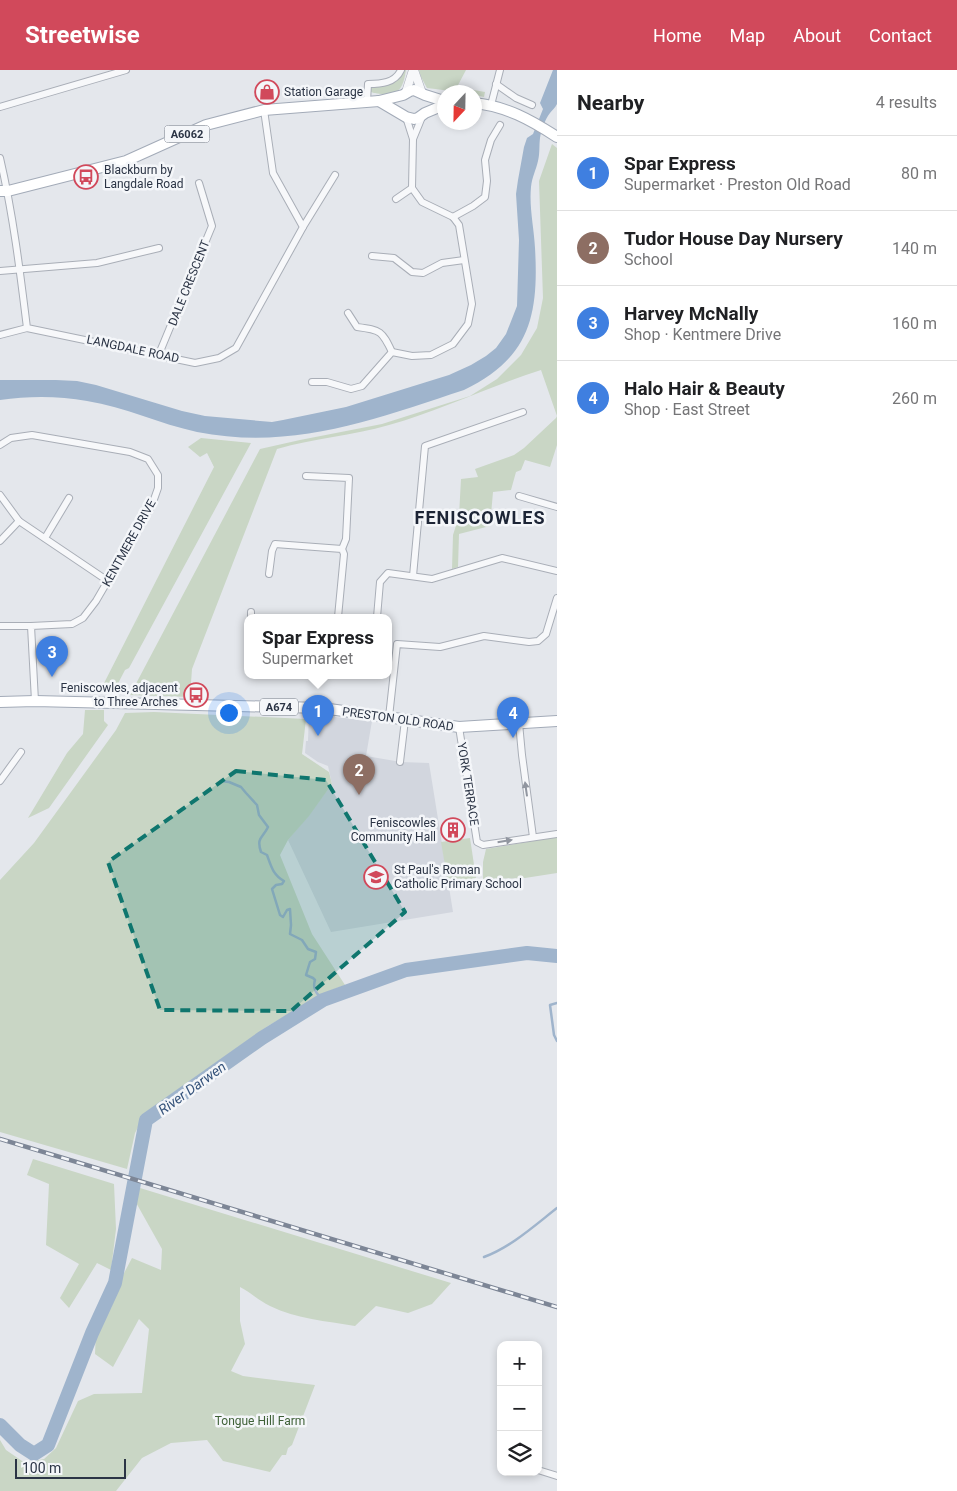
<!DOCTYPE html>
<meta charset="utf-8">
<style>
:root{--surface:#fff;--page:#f2f2f2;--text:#202124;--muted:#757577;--line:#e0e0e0;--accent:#d1495b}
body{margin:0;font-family:Roboto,sans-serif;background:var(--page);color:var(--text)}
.controls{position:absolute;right:15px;bottom:15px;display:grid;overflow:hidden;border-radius:10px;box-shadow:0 2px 8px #0003}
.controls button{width:45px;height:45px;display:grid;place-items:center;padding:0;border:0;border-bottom:1px solid var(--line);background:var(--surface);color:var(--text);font:25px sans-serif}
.compass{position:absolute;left:437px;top:15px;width:45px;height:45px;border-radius:50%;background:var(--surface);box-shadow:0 2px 8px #0003;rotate:202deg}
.scale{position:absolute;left:15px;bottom:12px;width:111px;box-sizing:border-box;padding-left:5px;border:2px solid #2b3445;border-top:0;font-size:14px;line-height:18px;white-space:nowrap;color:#2b3445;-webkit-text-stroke:4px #f4f6f9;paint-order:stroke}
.you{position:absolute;left:228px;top:642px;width:18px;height:18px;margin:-12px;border:4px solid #fff;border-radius:50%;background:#1a73e8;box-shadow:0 0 0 8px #1a73e833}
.badge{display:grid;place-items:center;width:32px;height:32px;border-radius:50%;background:var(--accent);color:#fff;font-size:16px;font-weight:700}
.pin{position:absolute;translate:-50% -41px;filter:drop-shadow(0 1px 2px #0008)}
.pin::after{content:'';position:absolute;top:26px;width:18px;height:15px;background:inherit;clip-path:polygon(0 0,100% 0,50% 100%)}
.popup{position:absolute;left:244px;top:544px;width:148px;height:65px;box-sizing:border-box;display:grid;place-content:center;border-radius:10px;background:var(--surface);filter:drop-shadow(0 1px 4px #0005);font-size:16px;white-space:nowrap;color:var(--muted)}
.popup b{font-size:19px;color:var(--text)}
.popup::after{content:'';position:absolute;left:50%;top:100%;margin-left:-10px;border:10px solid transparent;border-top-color:var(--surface)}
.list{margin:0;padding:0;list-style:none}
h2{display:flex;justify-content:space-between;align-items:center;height:65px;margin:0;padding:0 20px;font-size:21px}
h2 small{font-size:16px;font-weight:400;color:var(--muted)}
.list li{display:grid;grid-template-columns:32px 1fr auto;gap:15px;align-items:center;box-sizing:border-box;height:75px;padding:0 20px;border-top:1px solid var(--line)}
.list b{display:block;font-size:19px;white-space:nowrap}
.list p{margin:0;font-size:16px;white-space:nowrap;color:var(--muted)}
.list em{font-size:16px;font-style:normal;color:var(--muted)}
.icon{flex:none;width:28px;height:28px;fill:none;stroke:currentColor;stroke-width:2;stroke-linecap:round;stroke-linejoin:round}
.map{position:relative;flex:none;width:557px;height:1421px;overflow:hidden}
header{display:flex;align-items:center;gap:30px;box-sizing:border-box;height:70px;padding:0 25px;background:var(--accent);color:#fff}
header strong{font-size:24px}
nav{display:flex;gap:28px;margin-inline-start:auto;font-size:18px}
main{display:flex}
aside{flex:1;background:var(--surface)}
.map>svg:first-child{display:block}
</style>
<header>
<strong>Streetwise</strong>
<nav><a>Home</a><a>Map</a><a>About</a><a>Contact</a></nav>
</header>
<main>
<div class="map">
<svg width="557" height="1421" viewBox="0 0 557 1421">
<rect width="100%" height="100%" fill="#e4e7ec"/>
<!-- built -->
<polygon fill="#d2d6de" points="309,642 335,642 335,647 372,651 366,686 401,692 429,693 453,842 331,862 288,770 309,745 332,714 328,696 318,692 305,683 306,671 308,671"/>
<!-- green -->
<g fill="#c9d6c5">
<path d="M404,0H406C403,18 400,25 381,24C376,23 373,24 369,20L374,16C389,16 397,13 404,0Z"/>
<polygon points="419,0 466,0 457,17 485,22 484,27 475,25 474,22 459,22 427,18 421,7"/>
<path d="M552,74L557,78V375L550,397L525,390L521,400L516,402L511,420L493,422L490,456L459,464L458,497L452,499L453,465L459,446L461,409L478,407L475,399L514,385L524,378L556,348L557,346L541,300C490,316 441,340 389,355C352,366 314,368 277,379L192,599L190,627L130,625L260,379L300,370L382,354L470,326L497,309L521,285L537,258L543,228L539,111Z"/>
<polygon points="201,368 251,373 129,598 125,600 113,623 99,623 214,397 207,383 200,387 188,377"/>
<polygon points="85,640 104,640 104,651 108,655 49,738 28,748 67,683 83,664"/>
<polygon points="154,642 306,649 302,684 329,702 332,714 309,746 288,770 280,785 312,864 345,915 329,921 268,956 146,1042 135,1063 127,1099 0,1062 0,810 34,773 116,660 125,643"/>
<polygon points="557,767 557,803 525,808 483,809 483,792 486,779"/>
<polygon points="470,768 476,808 448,813 441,772"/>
<polygon points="33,1089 114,1114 116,1159 111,1200 97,1193 69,1238 60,1228 79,1194 46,1175 49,1114 27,1105"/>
<path d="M140,1118L451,1213L432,1234L408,1243L376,1236L355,1256C326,1251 297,1249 270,1236C259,1231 250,1222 240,1217V1251L245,1274L231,1301L243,1306L315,1315L292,1375L288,1378L286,1385H282L270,1402L223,1391L207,1370L171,1373L142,1388L116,1421H0V1370L6,1380L25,1393L44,1389L56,1378L78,1331L94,1324L142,1323L149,1259L139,1249L113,1297L95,1284L96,1260L111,1238L123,1205L132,1188L161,1200L162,1179L134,1129Z"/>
</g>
<!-- water -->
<path fill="#9fb4cc" d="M553,0H557V34C555,38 552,40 550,43C545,49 541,61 540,68C539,76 540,83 538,91C536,100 532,107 531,117C529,137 534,158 535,178C539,246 529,289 464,320C375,349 293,381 197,362C160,354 125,337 87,331C59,326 29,326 0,330V310H56L77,311L96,315L182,341L205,346L272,352L283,350L346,337L449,305L471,295L486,286L496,278L506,264L517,236L519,170L516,124L518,110L524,77L527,68L533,64L543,39L540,33Z"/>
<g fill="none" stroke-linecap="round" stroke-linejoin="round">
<!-- stream -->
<g stroke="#9fb4cc" stroke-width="2.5">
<path d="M221,711L229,712L241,717L246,723L257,735L259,745L268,757C263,768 256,767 261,782L267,785C271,796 273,805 284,811L282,814L276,815L272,819L280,845L283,847L287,840L290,839L291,855L290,864L302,870L308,879L316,882L315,889L310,892L306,905L313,908L315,910C312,919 317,924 323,930"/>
<polyline points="557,933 550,935 554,965 557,971"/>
<path d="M484,1187C511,1177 534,1156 557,1138"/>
</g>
<!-- river -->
<polyline stroke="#9fb4cc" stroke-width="14" points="0,1355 20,1375 34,1384 48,1375 92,1263 115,1213 146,1050 262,968 323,930 406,900 527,883 557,886"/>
<!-- minor casing -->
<g stroke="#a9aeb7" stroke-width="8">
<g id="minor">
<polyline points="496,14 516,28 532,35"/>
<path d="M367,31L368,14C381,14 395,13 401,0"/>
<polyline points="491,35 500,0"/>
<polyline points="0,37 126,0"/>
<polyline points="413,69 422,47"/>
<path d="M0,88C13,144 20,201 27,258L195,293L219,288L236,278L303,157L273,103L264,40"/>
<polyline points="396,129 412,118"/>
<polyline points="453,147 473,136 485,127 487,111 485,90 491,70 500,55"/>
<polyline points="303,157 335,105"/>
<polyline points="372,186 394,188 412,202 423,203 442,193 464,190"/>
<polyline points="0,201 97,193 159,178"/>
<path d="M348,243L357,257C381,260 382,261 392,282"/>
<polyline points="0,265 27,258"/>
<polyline points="159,284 212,156 199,113"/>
<polyline points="312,312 327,312 351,319 362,316 392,282 412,286 431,285 453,274 468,254 472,234 459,155 453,147 422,132 412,118 413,69 406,47"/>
<polyline points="0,375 11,368 32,365 130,382 148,389 158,405 158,418 152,435 96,531 83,548 72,554 31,556 35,631"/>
<polyline points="306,406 349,408 346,469 342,479"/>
<polyline points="0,425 19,451 108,511"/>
<polyline points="519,426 557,437"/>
<polyline points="45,468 69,428"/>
<polyline points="0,471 19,451"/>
<polyline points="269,504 272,481 275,474 342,479 344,484 338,547"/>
<polyline points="413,506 425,376 523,342"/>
<polyline points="251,547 251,542"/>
<polyline points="377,547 380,512 388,503 432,509 502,488 557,501"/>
<polyline points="0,556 31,556"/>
<polyline points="389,647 397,574 440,577 484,566 529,572 538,571 546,564 557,528"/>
<polyline points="519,653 522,685 533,767"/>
<polyline points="459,657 477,772 483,775 557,764"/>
<polyline points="400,692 405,650"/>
<polyline points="0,711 21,682"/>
<polyline points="538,1400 557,1406"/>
</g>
</g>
<!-- tertiary casing -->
<g stroke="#a9aeb7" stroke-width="9">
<g id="tertiary">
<polyline points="414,0 422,23"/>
<polyline points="406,22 413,0"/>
</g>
</g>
<!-- primary casing -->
<g stroke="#a3abb8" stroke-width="12">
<g id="primary">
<polyline points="379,31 406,47 414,49 418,48 425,43 444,35"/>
<path d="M474,33C506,36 531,50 557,67"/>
<polyline points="0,121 8,121 126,91 206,55 264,40 379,31 403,25 410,21 414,20 425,25 444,31"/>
<polyline points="0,632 35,631 322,638 459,657 557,651"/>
</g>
</g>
<!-- minor -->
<use href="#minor" stroke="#f7f8fa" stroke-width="6"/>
<!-- tertiary -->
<use href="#tertiary" stroke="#f7f8fa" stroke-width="8"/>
<!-- primary -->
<use href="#primary" stroke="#fff" stroke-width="10"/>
<!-- rail casing -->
<g stroke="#7d8696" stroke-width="4.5">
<polyline id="rail" points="0,1069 557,1237"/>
</g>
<!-- rail -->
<use href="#rail" stroke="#f4f6f9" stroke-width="2.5" stroke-dasharray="8" stroke-linecap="butt"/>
</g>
<!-- one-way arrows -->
<defs><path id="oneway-solid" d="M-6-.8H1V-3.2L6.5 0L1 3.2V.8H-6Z" transform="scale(1.25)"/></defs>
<g fill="#9196a0">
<use href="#oneway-solid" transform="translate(526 719) rotate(-98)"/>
<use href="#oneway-solid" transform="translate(505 771) rotate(-9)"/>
</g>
<!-- marked area -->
<path fill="#0f766e" fill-opacity="0.2" stroke="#0f766e" stroke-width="4" stroke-dasharray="10 6" stroke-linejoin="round" d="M236,701L326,710L405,842L291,941L160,940L108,792Z"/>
<!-- icons -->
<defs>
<g id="shop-ring" transform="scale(1.25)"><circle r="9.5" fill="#f4f6f9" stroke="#d1495b" stroke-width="1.5"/><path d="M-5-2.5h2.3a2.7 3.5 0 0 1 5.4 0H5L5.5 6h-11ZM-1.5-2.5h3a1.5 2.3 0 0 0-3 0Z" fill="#d1495b"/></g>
<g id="bus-ring" transform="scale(1.25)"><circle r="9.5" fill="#f4f6f9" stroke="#d1495b" stroke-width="1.5"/><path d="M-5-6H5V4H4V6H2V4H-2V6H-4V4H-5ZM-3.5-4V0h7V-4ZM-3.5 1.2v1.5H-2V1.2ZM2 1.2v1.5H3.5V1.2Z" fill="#d1495b"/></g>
<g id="building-ring" transform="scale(1.25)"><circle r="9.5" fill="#f4f6f9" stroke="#d1495b" stroke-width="1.5"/><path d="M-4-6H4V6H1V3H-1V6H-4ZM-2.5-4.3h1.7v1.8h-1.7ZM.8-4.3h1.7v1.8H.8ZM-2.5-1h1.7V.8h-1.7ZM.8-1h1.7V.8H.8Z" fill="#d1495b"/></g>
<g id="school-ring" transform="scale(1.25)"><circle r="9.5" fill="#f4f6f9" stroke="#d1495b" stroke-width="1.5"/><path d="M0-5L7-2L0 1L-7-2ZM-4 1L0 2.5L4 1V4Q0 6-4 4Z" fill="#d1495b"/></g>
</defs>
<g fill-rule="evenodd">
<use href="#shop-ring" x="267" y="22"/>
<use href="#bus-ring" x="86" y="107"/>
<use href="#bus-ring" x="196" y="625"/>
<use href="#building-ring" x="453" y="760"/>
<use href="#school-ring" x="376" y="807"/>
</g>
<g text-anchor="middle" stroke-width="5" stroke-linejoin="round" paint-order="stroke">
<!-- shield labels -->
<g fill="#f4f6f9" stroke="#676e7b" stroke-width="1">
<rect x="164.5" y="55.5" width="45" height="17" rx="4"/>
<rect x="260" y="628.5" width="38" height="17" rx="4"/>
</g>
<g font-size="11" font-weight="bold" fill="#2b3445">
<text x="187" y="68">A6062</text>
<text x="279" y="641">A674</text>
</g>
<!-- poi labels -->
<g font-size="12" fill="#2b3445" stroke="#f4f6f9" text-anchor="start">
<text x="284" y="26">Station Garage</text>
<text x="104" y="104">Blackburn by<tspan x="104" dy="14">Langdale Road</tspan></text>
<text x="178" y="622" text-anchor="end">Feniscowles, adjacent<tspan x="178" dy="14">to Three Arches</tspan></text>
<text x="436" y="757" text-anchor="end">Feniscowles<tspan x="436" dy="14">Community Hall</tspan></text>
<text x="394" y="804">St Paul's Roman<tspan x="394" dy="14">Catholic Primary School</tspan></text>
</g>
<!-- street labels -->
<g font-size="12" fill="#2b3445" stroke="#f4f6f9">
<text transform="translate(189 213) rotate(-68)" y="4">DALE CRESCENT</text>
<text transform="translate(133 279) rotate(12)" y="4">LANGDALE ROAD</text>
<text transform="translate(129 473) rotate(-61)" y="4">KENTMERE DRIVE</text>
<text transform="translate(398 649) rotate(8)" y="4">PRESTON OLD ROAD</text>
<text transform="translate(468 714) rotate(81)" y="4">YORK TERRACE</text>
</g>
<!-- park labels -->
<g font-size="12" fill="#3f6138" stroke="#f4f6f9">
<text x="260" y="1355">Tongue Hill Farm</text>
</g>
<!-- water labels -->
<g font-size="14" font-style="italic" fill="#34527a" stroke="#f4f6f9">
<text transform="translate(192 1018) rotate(-36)" y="5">River Darwen</text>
</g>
<!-- district labels -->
<g font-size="18" font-weight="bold" letter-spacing="1" fill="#1d2536" stroke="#f4f6f9">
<text x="480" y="454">FENISCOWLES</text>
</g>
</g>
</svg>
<div class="controls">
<button>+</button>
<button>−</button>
<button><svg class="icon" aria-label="layers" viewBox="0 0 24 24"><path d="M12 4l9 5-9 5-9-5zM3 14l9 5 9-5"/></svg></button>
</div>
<svg class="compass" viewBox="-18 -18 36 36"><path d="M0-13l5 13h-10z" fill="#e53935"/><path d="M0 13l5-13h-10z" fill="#757577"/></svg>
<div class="scale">100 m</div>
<div class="you"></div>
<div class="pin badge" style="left:318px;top:666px;background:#3f7fe0">1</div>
<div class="popup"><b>Spar Express</b>Supermarket</div>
<div class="pin badge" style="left:359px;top:725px;background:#8d6e63">2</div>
<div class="pin badge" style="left:52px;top:607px;background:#3f7fe0">3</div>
<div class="pin badge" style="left:513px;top:668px;background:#3f7fe0">4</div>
</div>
<aside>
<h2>Nearby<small>4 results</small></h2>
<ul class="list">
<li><span class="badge" style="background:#3f7fe0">1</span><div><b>Spar Express</b><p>Supermarket · Preston Old Road</p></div><em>80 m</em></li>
<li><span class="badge" style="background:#8d6e63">2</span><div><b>Tudor House Day Nursery</b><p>School</p></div><em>140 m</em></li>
<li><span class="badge" style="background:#3f7fe0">3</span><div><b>Harvey McNally</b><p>Shop · Kentmere Drive</p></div><em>160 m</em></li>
<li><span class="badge" style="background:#3f7fe0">4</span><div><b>Halo Hair &amp; Beauty</b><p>Shop · East Street</p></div><em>260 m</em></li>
</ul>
</aside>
</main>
